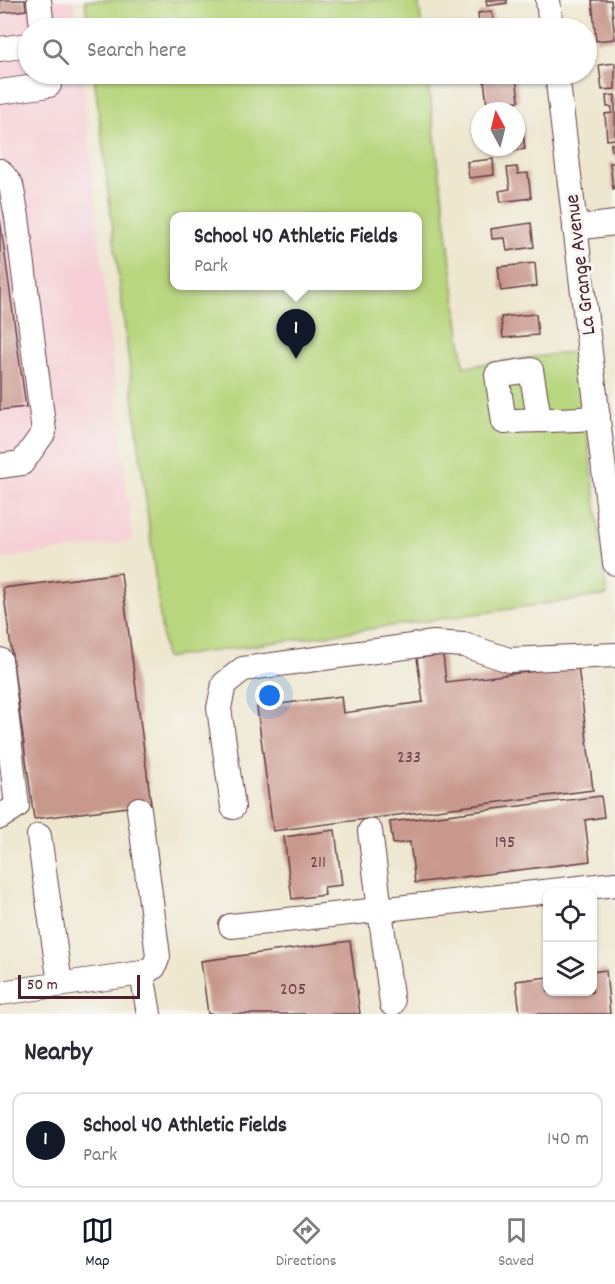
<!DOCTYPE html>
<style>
:root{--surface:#fff;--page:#f7f7f7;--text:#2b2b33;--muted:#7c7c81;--line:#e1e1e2;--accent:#111827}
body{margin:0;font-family:Dekko,sans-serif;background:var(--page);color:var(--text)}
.controls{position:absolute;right:18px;bottom:18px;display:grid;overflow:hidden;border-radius:12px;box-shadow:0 2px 4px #0004}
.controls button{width:54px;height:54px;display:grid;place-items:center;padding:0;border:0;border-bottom:2px solid var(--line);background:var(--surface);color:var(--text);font:30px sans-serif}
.compass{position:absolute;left:471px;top:102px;width:54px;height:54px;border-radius:50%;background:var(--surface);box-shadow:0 2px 4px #0004;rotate:353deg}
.scale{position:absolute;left:18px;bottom:15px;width:122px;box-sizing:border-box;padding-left:6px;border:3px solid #4a1f2b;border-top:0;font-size:16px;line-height:21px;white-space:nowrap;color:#4a1f2b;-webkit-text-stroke:4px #f6f6f2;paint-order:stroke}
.you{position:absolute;left:270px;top:696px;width:21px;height:21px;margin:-15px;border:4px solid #fff;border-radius:50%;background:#1a73e8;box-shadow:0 0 0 9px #1a73e833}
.badge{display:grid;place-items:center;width:39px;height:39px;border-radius:50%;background:var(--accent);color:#fff;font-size:20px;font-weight:700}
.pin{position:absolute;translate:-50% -50px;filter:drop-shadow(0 2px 3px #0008)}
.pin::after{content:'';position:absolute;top:32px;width:21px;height:18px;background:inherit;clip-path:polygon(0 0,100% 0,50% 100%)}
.popup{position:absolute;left:170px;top:212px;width:252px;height:78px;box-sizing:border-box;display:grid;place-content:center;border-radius:12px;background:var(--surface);filter:drop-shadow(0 2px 4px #0005);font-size:20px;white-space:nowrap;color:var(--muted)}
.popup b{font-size:22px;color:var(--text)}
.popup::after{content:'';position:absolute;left:50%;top:100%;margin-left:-12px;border:12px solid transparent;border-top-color:var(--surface)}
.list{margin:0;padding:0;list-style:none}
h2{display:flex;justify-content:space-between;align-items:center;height:78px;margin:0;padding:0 24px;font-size:26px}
h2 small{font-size:20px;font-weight:400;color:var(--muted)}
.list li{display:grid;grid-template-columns:39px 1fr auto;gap:18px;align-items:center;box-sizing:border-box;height:96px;margin:0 12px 12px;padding:0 12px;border:2px solid var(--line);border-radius:12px}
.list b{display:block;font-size:22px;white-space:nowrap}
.list p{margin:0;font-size:20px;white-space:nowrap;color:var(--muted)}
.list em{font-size:20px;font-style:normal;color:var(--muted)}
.icon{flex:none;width:33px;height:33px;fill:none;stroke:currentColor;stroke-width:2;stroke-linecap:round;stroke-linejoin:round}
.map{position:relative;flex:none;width:615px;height:1014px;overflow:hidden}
.search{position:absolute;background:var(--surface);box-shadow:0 2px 4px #0004;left:18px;right:18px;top:18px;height:66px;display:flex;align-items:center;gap:15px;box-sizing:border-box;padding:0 21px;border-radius:33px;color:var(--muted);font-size:22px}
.sheet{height:186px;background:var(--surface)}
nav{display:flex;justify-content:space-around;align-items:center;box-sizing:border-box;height:84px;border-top:2px solid var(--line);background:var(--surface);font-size:16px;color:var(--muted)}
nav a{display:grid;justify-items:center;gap:3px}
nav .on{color:var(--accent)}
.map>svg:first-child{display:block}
</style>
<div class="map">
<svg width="615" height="1014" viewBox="0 0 615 1014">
<rect width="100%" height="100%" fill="#f6f6f2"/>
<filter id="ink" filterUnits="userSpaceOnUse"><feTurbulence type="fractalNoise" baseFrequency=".0167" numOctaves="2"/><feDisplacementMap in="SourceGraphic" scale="12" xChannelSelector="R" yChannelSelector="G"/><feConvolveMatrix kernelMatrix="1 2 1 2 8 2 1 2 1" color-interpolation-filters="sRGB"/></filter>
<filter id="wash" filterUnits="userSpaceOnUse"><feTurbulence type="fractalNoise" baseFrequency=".008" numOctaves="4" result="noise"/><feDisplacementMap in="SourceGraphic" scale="24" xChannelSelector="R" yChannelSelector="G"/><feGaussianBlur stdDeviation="1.35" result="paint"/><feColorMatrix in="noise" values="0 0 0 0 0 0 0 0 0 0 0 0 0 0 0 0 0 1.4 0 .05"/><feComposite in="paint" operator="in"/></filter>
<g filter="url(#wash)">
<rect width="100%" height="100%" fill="#eee7cf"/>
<!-- built -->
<polygon fill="#f6cfd7" points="0,0 74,0 77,28 28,28 28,74 82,74 132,541 0,559"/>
<!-- green -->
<g fill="#b7d67d" stroke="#807a54" stroke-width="1.5" fill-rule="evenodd">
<polygon points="85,0 418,0 422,28 88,28"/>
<path d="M94,74H427L464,367L577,351L607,595L165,658ZM174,216H418V286H174Z"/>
</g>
<g id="blocks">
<!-- building -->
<g fill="#c9988d">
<polygon points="0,0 25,0 26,10 0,13"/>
<polygon points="486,0 507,0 507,3 487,6"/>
<polygon points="592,0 611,0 615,39 596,41"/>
<polygon points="492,11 494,22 479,24 478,13"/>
<polygon points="615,63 615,89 602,90 599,65"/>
<polygon points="516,76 519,101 487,105 484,80"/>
<polygon points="615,95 615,139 607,140 605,114 612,113 612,107 607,107 606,96"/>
<polygon points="516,106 517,111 500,111 500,108"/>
<polygon points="516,124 522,124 525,149 505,152 505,147 516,147"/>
<polygon points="611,144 615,144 615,156 613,156"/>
<polygon points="493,159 494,175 469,178 467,162"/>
<polygon points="610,163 615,163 615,188 613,189"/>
<polygon points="517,167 518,174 528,173 531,198 501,202 499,191 510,189 507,168"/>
<polygon points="0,219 26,407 0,410"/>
<polygon points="531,223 534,247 507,251 505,238 492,239 491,229"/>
<polygon points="535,263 537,286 501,291 498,267"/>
<polygon points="536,314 538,335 503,338 501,317"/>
<polygon points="121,573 151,804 34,819 3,588"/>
<polygon points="443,655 446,682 578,666 593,790 273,831 257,707 341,696 343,713 423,702 417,658"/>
<polygon points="601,796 604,817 585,820 590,861 415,883 410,842 393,844 390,822"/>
<polygon points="335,830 342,885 324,887 325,895 292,899 284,837"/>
<polygon points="350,941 360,1014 208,1014 201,961"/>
<polygon points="606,970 610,1014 520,1014 516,981 548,977 548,992 592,992 592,972"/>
</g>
</g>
</g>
<g filter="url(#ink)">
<use href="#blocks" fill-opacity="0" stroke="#633d44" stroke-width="1.5"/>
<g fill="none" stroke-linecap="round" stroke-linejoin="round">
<!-- minor casing -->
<g stroke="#633d44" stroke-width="26">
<g id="minor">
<polyline points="39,0 42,28"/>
<polyline points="548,0 551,28"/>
<polyline points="0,49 28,45"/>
<polyline points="557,74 615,563"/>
<polyline points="0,92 49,85 47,74"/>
<polyline points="0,171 11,185 17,217 44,432 22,463 0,466"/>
<polyline points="575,228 615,223"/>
<path d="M539,418L531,370L497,375L504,422C536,418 566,422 598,417"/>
<polyline points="0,660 17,806 0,817"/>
<polyline points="233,807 219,708 224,684 243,669 434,643 464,645 509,660 615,655"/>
<polyline points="370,831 392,1004"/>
<polyline points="39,836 60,984"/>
<polyline points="231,926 615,884"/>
<polyline points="142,973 149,1014"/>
<polyline points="0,993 142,973 154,967 158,956 139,809"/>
</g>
</g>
<!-- minor -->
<use href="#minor" stroke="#fff" stroke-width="24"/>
</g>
</g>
<g text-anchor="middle" stroke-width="6" stroke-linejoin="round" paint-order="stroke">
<!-- number labels -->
<g font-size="18" fill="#6a3d44">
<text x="409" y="762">233</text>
<text x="505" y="847">195</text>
<text x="318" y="867">211</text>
<text x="293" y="994">205</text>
</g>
<!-- street labels -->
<g font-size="21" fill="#4a1f2b" stroke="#f6f6f2">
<text transform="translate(579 265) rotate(-97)" y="7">La Grange Avenue</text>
</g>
</g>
</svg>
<div class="controls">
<button><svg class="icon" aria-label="locate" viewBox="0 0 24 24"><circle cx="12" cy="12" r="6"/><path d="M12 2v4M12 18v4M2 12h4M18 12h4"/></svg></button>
<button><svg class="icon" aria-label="layers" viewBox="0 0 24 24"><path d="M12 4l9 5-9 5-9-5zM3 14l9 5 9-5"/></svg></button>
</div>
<svg class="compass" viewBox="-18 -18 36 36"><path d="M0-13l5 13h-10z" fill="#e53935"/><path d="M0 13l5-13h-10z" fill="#7c7c81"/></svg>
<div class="scale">50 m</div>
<div class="you"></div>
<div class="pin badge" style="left:296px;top:359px">1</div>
<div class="popup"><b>School 40 Athletic Fields</b>Park</div>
<div class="search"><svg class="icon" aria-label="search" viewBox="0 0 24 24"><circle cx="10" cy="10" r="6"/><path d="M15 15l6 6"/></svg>Search here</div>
</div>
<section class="sheet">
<h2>Nearby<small></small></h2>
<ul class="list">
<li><span class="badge">1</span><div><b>School 40 Athletic Fields</b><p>Park</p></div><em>140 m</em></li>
</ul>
</section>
<nav>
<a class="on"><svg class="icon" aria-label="map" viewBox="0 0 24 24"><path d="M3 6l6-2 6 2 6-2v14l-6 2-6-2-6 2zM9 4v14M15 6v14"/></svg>Map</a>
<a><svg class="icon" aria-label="directions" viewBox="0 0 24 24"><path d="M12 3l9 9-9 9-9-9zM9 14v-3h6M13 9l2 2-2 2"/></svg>Directions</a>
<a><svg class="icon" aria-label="saved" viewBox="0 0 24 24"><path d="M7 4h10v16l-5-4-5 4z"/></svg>Saved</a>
</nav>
